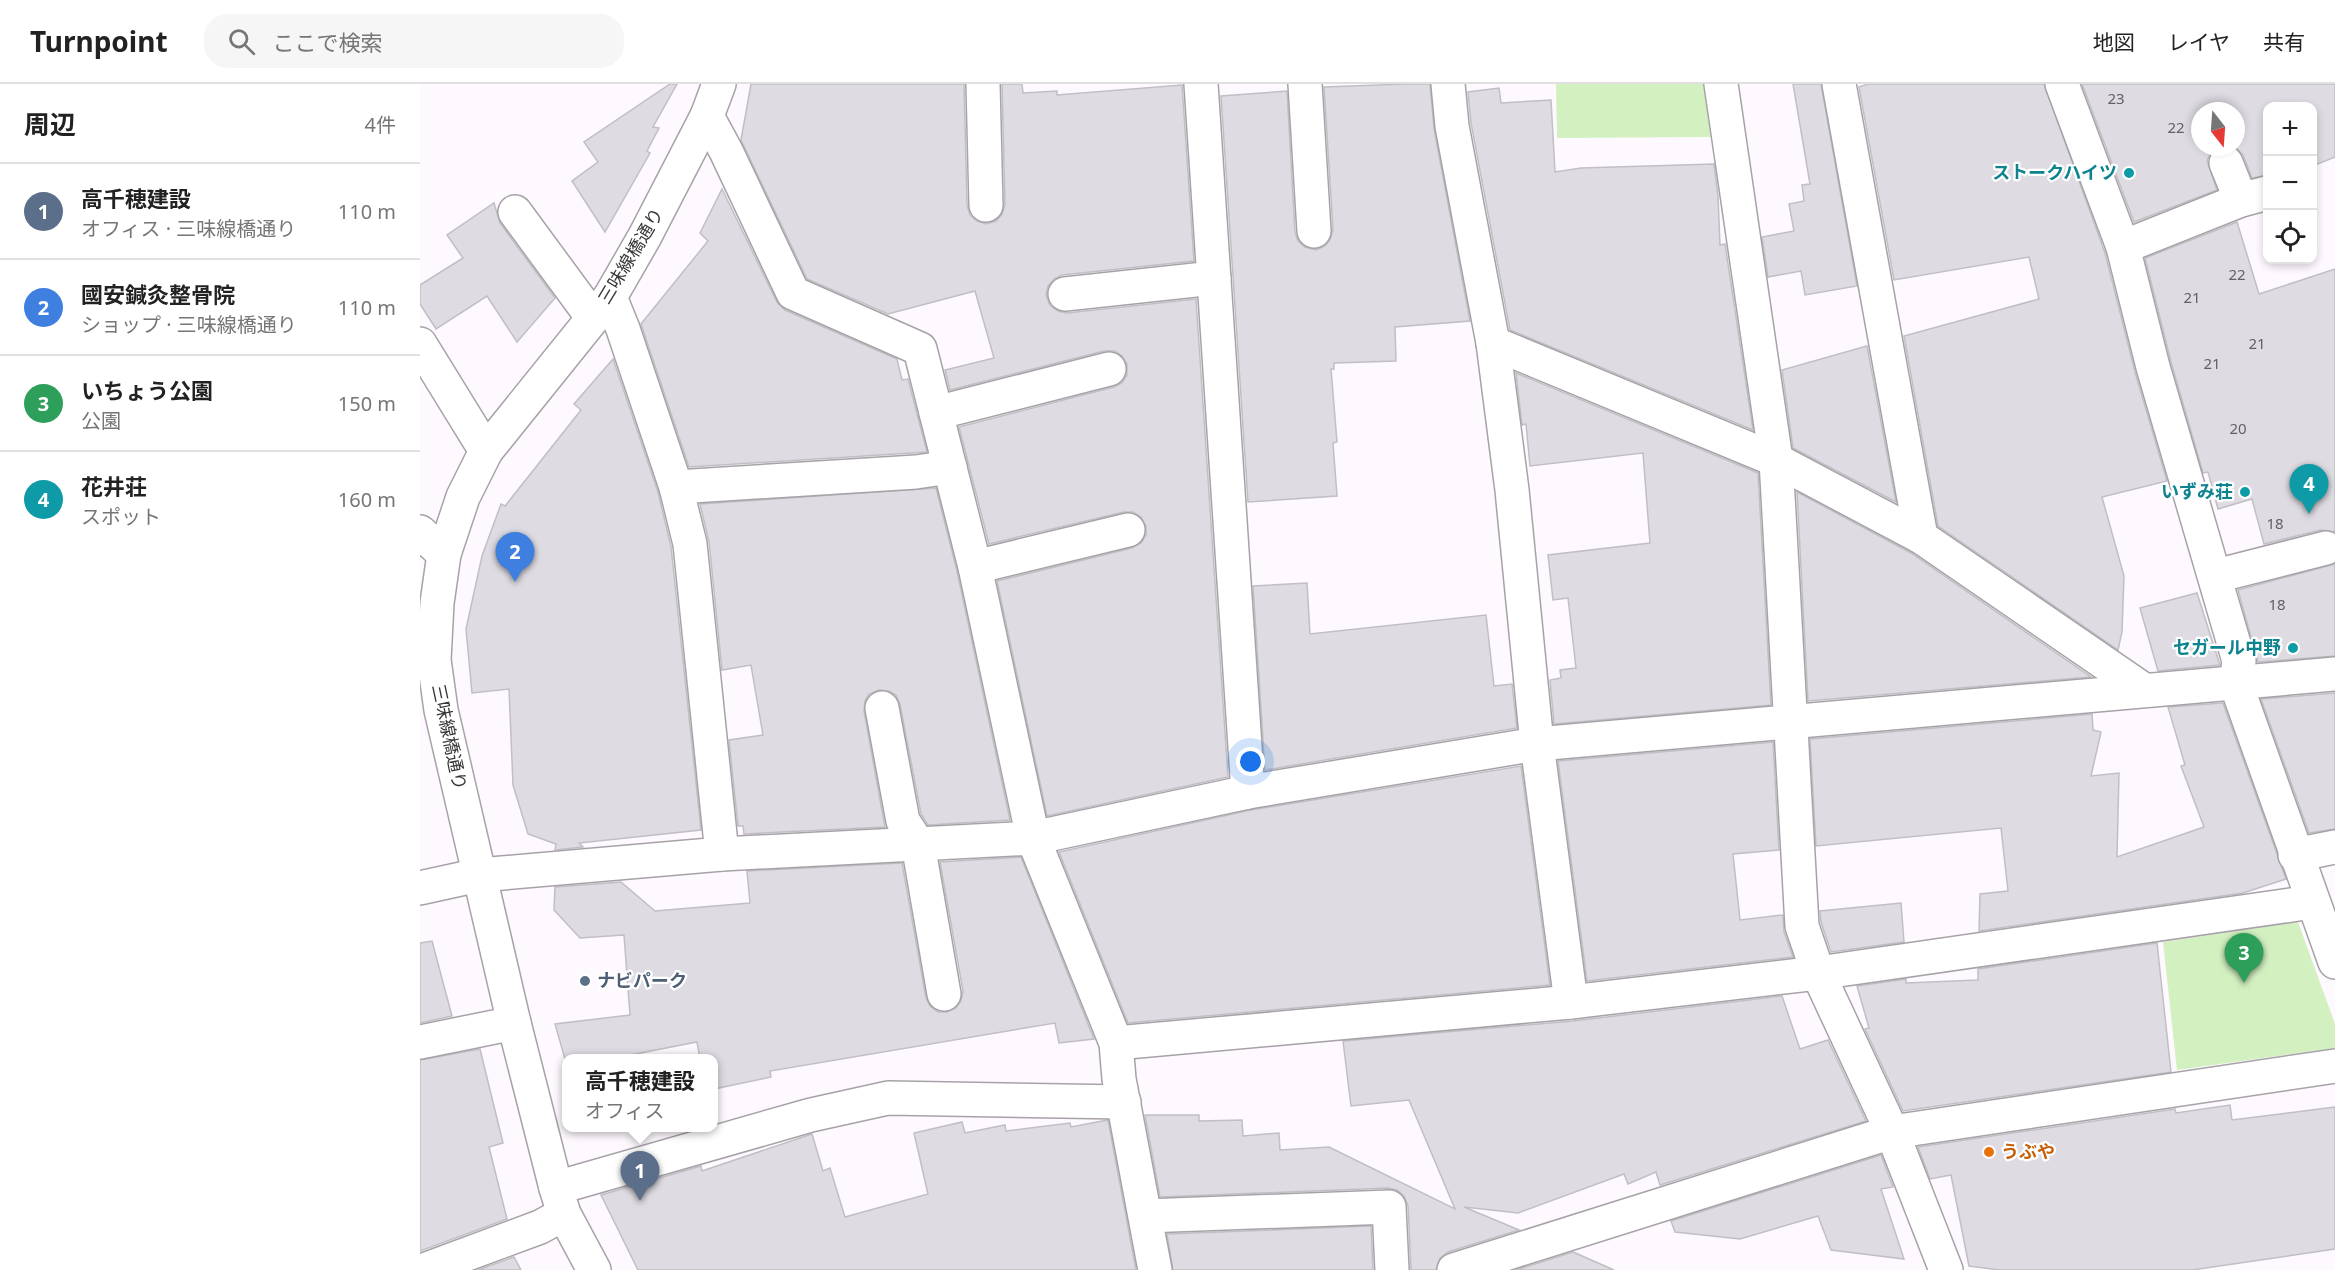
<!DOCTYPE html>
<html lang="ja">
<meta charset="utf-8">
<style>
:root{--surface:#fff;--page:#f6f6f6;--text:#222;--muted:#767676;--line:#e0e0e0;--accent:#7a7519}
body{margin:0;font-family:"Noto Sans","Noto Sans JP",sans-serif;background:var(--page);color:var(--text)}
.controls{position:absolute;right:18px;top:18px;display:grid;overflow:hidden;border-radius:12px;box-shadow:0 3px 9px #0003}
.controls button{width:54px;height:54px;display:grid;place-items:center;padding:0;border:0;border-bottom:2px solid var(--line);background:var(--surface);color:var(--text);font:30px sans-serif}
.compass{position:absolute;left:1771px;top:18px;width:54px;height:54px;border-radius:50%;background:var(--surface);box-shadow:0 3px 9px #0003;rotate:163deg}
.you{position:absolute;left:831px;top:678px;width:21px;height:21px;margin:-15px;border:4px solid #fff;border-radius:50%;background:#1a73e8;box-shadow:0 0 0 9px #1a73e833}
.badge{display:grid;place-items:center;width:39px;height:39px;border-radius:50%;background:var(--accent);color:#fff;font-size:20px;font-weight:700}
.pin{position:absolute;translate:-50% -50px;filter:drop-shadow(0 2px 3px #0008)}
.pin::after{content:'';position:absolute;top:32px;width:21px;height:18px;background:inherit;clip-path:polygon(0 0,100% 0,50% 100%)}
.popup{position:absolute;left:142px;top:970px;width:156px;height:78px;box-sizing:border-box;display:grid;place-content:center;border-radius:12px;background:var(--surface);filter:drop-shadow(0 2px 4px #0005);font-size:20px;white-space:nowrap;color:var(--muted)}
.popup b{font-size:22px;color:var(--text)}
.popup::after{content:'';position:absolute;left:50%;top:100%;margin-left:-12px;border:12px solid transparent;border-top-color:var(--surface)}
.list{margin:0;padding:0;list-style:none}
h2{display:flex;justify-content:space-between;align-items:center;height:78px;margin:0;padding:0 24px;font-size:26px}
h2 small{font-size:20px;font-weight:400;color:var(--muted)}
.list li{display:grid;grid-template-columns:39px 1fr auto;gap:18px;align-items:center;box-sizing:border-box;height:96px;padding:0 24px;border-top:2px solid var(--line)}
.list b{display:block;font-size:22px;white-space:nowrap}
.list p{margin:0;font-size:20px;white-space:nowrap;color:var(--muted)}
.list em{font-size:20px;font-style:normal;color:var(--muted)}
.icon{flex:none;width:33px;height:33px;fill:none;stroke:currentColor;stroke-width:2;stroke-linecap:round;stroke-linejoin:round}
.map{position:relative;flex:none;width:1915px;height:1186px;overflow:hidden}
header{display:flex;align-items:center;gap:36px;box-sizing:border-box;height:84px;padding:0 30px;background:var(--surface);border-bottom:2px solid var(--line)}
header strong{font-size:28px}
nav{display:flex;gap:33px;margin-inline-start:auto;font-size:21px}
.search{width:420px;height:54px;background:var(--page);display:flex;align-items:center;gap:15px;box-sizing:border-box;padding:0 21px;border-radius:24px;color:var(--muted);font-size:22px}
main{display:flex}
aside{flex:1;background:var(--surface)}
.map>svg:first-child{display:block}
</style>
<header>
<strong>Turnpoint</strong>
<div class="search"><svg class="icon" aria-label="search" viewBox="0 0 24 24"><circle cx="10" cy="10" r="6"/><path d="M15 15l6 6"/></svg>ここで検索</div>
<nav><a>地図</a><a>レイヤ</a><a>共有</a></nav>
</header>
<main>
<aside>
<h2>周辺<small>4件</small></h2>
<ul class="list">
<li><span class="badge" style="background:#5c6f8a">1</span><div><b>高千穂建設</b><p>オフィス · 三味線橋通り</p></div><em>110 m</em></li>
<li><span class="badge" style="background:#3f7fe0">2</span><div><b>國安鍼灸整骨院</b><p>ショップ · 三味線橋通り</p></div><em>110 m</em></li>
<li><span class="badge" style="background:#2e9e5b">3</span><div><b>いちょう公園</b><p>公園</p></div><em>150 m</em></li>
<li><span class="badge" style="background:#0f9aa8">4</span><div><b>花井荘</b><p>スポット</p></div><em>160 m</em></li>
</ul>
</aside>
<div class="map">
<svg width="1915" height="1186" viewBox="0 0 1915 1186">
<rect width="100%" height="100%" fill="#fef9fe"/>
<!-- green -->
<g fill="#d2f0c0">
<polygon points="1136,0 1283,0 1291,53 1137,54"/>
<polygon points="1878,838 1915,940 1915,964 1757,986 1743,858"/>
</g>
<!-- building -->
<g fill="#dedce2" stroke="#c1bec4" stroke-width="1.5">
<polygon points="250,0 257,0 233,43 239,44 227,67 230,69 185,148 152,97 178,78 164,58"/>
<polygon points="331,0 544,0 547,121 550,131 557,137 566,140 576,137 582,130 585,121 582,0 602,0 603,9 637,7 637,11 762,1 774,177 642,191 634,195 628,202 626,211 630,221 638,227 647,229 776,215 808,693 627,732 577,497 712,464 721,459 726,451 726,442 721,433 713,428 704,428 569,460 539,343 694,303 702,299 707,291 707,280 702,272 695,267 684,267 530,306 525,286 574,274 555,207 468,230 387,195 321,56"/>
<polygon points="986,0 1010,0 1014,45 1050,237 975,243 976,277 914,279 914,285 911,285 917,358 913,359 917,412 828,418 801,12 867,7 875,148 878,157 885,163 896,166 905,162 910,156 913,146 904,3"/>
<polygon points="1373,0 1401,0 1437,202 1385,211 1381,187 1348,193 1342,153 1374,147 1369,120 1384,117 1382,101 1390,100"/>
<polygon points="1448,0 1624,0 1685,169 1715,288 1747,397 1682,413 1704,492 1702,548 1698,566 1518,442 1484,252 1619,215 1609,173 1474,196 1439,3"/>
<polygon points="1662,0 1915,0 1915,73 1893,82 1893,22 1848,22 1848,91 1832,94 1823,71 1815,63 1816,27 1780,27 1780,63 1797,63 1791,68 1787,77 1797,106 1714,138"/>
<polygon points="1079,4 1081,19 1131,16 1135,88 1161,84 1294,80 1298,112 1300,161 1305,160 1333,346 1090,246 1051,39 1048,8"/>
<polygon points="302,105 357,218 365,226 477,275 482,296 488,295 507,368 269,383 221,240 288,157 280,149"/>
<polygon points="74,119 80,139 135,214 97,258 67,212 16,245 0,220 0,201 43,174 27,151"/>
<polygon points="1817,138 1839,210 1915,185 1915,448 1901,446 1844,460 1832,415 1798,425 1788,388 1783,389 1751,278 1725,174"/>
<polygon points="1447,262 1476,418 1373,364 1362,286"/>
<polygon points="193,275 238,408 251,463 281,746 159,759 163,763 135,766 136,760 108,750 93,701 89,605 52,609 46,545 62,472 81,420 85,422 161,326 154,320"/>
<polygon points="1096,289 1338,389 1351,621 1134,640 1130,596 1141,594 1140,586 1156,584 1148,514 1133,516 1128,471 1230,459 1223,369 1110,382 1106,340 1102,341"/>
<polygon points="516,404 537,487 590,736 508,741 501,730 480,620 476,611 469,607 459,606 449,610 445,617 444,627 465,743 324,750 323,742 318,742 309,656 343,651 331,581 302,586 289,458 280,420"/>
<polygon points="1377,408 1491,469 1671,593 1388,617"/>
<polygon points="1915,480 1915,572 1838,578 1818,506"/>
<polygon points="887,499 890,550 1066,531 1074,602 1092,600 1097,644 845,686 833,502"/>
<polygon points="1777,509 1800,581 1738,587 1720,524"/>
<polygon points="1915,609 1915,745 1889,749 1841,615"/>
<polygon points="1803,619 1866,795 1823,809 1559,847 1560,810 1588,807 1581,744 1396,762 1390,655 1672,630 1673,646 1681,648 1671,692 1699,689 1697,773 1784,743 1761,682 1765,681 1748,623"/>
<polygon points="1353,658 1359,766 1313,770 1320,836 1363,831 1364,848 1373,873 1167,897 1138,677"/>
<polygon points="1101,682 1130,901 708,939 639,768 831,726"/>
<polygon points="601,773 674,955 639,959 635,939 350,987 351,993 294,1005 294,975 280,975 277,958 190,975 145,975 135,940 210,931 204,851 160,854 134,826 135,803 201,798 235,827 330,819 327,787 482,779 506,914 510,922 518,928 527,928 536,924 541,917 543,907 520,778"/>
<polygon points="1481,819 1484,858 1411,868 1401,838 1400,827"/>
<polygon points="12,857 32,932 0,939 0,859"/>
<polygon points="1737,859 1751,988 1483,1027 1445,945 1449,944 1437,902 1486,895 1486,899 1558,896 1558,885"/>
<polygon points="1362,912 1380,965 1408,956 1446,1037 1240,1101 1236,1088 1208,1100 1204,1090 1098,1129 1044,1123 1099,1146 1028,1168 1020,1174 1016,1186 991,1186 988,1122 984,1112 977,1106 968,1104 740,1113 725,1031 779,1031 779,1037 822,1036 823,1052 859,1049 860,1066 909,1063 1035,1125 989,1016 931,1022 923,957 1153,937"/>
<polygon points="60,965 83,1059 69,1063 87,1135 0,1167 0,976"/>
<polygon points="1810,1021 1812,1036 1915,1023 1915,1165 1772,1186 1580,1186 1549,1182 1531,1091 1510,1095 1498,1063 1755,1025 1756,1029"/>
<polygon points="688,1036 716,1186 218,1186 181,1111 281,1082 282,1087 392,1050 403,1087 410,1084 425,1133 508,1110 494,1049 542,1038 545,1049 585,1041 586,1047 650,1039 651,1043"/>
<polygon points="1461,1071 1473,1103 1461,1105 1484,1175 1411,1166 1398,1132 1320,1155 1255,1148 1251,1137"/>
<polygon points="951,1142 953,1186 753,1186 747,1150"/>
<polygon points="1153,1168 1194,1186 1096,1186"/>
<polygon points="94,1173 101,1186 58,1186"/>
</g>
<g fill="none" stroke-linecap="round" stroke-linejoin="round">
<!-- minor casing -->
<g stroke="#a7a2a7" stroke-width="36">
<g id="minor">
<polyline points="563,0 566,121"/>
<polyline points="781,0 828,708"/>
<polyline points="885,0 894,147"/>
<polyline points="1028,0 1032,42 1073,259 1092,406 1117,660 1151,918"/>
<polyline points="1301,0 1356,376 1382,842 1398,889 1472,1048 1526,1186"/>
<polyline points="1419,0 1501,453"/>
<polyline points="1642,0 1703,163 1733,283 1819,577 1816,600 1915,878"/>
<polyline points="287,32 306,67 373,209 500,265 555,483 613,754 696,959 699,995 735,1186"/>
<polyline points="1806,79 1821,116"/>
<polyline points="95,128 173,234"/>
<polyline points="1703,163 1821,116 1847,109"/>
<polyline points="645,210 794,194"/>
<polyline points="190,213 203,245 256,403 270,460 302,770"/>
<polyline points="1073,259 1356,376 1501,453 1724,606"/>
<polyline points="0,260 66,367"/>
<polyline points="516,329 689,285"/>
<polyline points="256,403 496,388 530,383"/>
<polyline points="0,448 24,470"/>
<polyline points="555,483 708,446"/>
<polyline points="1796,492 1906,464"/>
<polyline points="462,624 483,737 498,760 524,910"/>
<polyline points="1875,771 1915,763"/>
<polyline points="0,804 59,791 302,770 613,754 828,708 1117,660 1915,590"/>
<polyline points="0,958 94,939"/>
<polyline points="696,959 1151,918 1398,889 1892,818"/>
<polyline points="136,1104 391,1031 468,1014 704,1018"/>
<polyline points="725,1132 969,1123 972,1186"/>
<polyline points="4,1186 120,1143 144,1130"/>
<polyline points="174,1186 144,1130 136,1104 94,939 21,626 14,576 17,519 24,470 43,413 66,367 190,213 225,152 287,32 299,0"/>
<polyline points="1034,1186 1472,1048 1915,982"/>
</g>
</g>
<!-- minor -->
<use href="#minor" stroke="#fff" stroke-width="33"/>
</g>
<!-- markers -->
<g fill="#0f9aa8" stroke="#fff" stroke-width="2">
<circle cx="1709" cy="89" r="6"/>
<circle cx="1825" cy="408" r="6"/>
<circle cx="1873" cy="564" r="6"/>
</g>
<circle fill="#5c6f8a" stroke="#fff" stroke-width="2" cx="165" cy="897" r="6"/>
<circle fill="#e8710a" stroke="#fff" stroke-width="2" cx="1569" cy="1068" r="6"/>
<g text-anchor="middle" stroke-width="4.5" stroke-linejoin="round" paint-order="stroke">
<!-- number labels -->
<g font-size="15" fill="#626062">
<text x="1696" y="20">23</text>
<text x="1756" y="49">22</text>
<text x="1817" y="196">22</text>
<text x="1772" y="219">21</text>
<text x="1837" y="265">21</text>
<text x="1792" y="285">21</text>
<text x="1818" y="350">20</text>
<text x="1855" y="445">18</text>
<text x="1857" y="526">18</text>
</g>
<!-- culture labels -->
<g font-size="18" font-weight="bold" fill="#0d838f" stroke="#fff" text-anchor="end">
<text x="1697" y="95">ストークハイツ</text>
<text x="1813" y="414">いずみ荘</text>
<text x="1861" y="570">セガール中野</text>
</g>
<!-- street labels -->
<g font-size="18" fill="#383638" stroke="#fff">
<text transform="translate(211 172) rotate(-59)" y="6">三味線橋通り</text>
<text transform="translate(29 653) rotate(78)" y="6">三味線橋通り</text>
</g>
<!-- service labels -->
<g font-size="18" font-weight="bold" fill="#4e5e75" stroke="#fff" text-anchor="start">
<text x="177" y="903">ナビパーク</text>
</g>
<!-- food labels -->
<g font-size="18" font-weight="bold" fill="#c56008" stroke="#fff" text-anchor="start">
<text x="1581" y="1074">うぶや</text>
</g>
</g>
</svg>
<div class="controls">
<button>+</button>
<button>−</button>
<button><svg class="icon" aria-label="locate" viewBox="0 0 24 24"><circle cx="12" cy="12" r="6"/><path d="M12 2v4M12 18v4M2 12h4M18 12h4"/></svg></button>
</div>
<svg class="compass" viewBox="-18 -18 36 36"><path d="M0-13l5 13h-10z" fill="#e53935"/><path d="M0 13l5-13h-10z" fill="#767676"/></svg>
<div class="you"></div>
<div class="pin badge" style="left:220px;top:1117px;background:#5c6f8a">1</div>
<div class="popup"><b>高千穂建設</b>オフィス</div>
<div class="pin badge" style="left:95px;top:498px;background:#3f7fe0">2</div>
<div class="pin badge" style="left:1824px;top:899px;background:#2e9e5b">3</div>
<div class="pin badge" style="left:1889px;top:430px;background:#0f9aa8">4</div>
</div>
</main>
